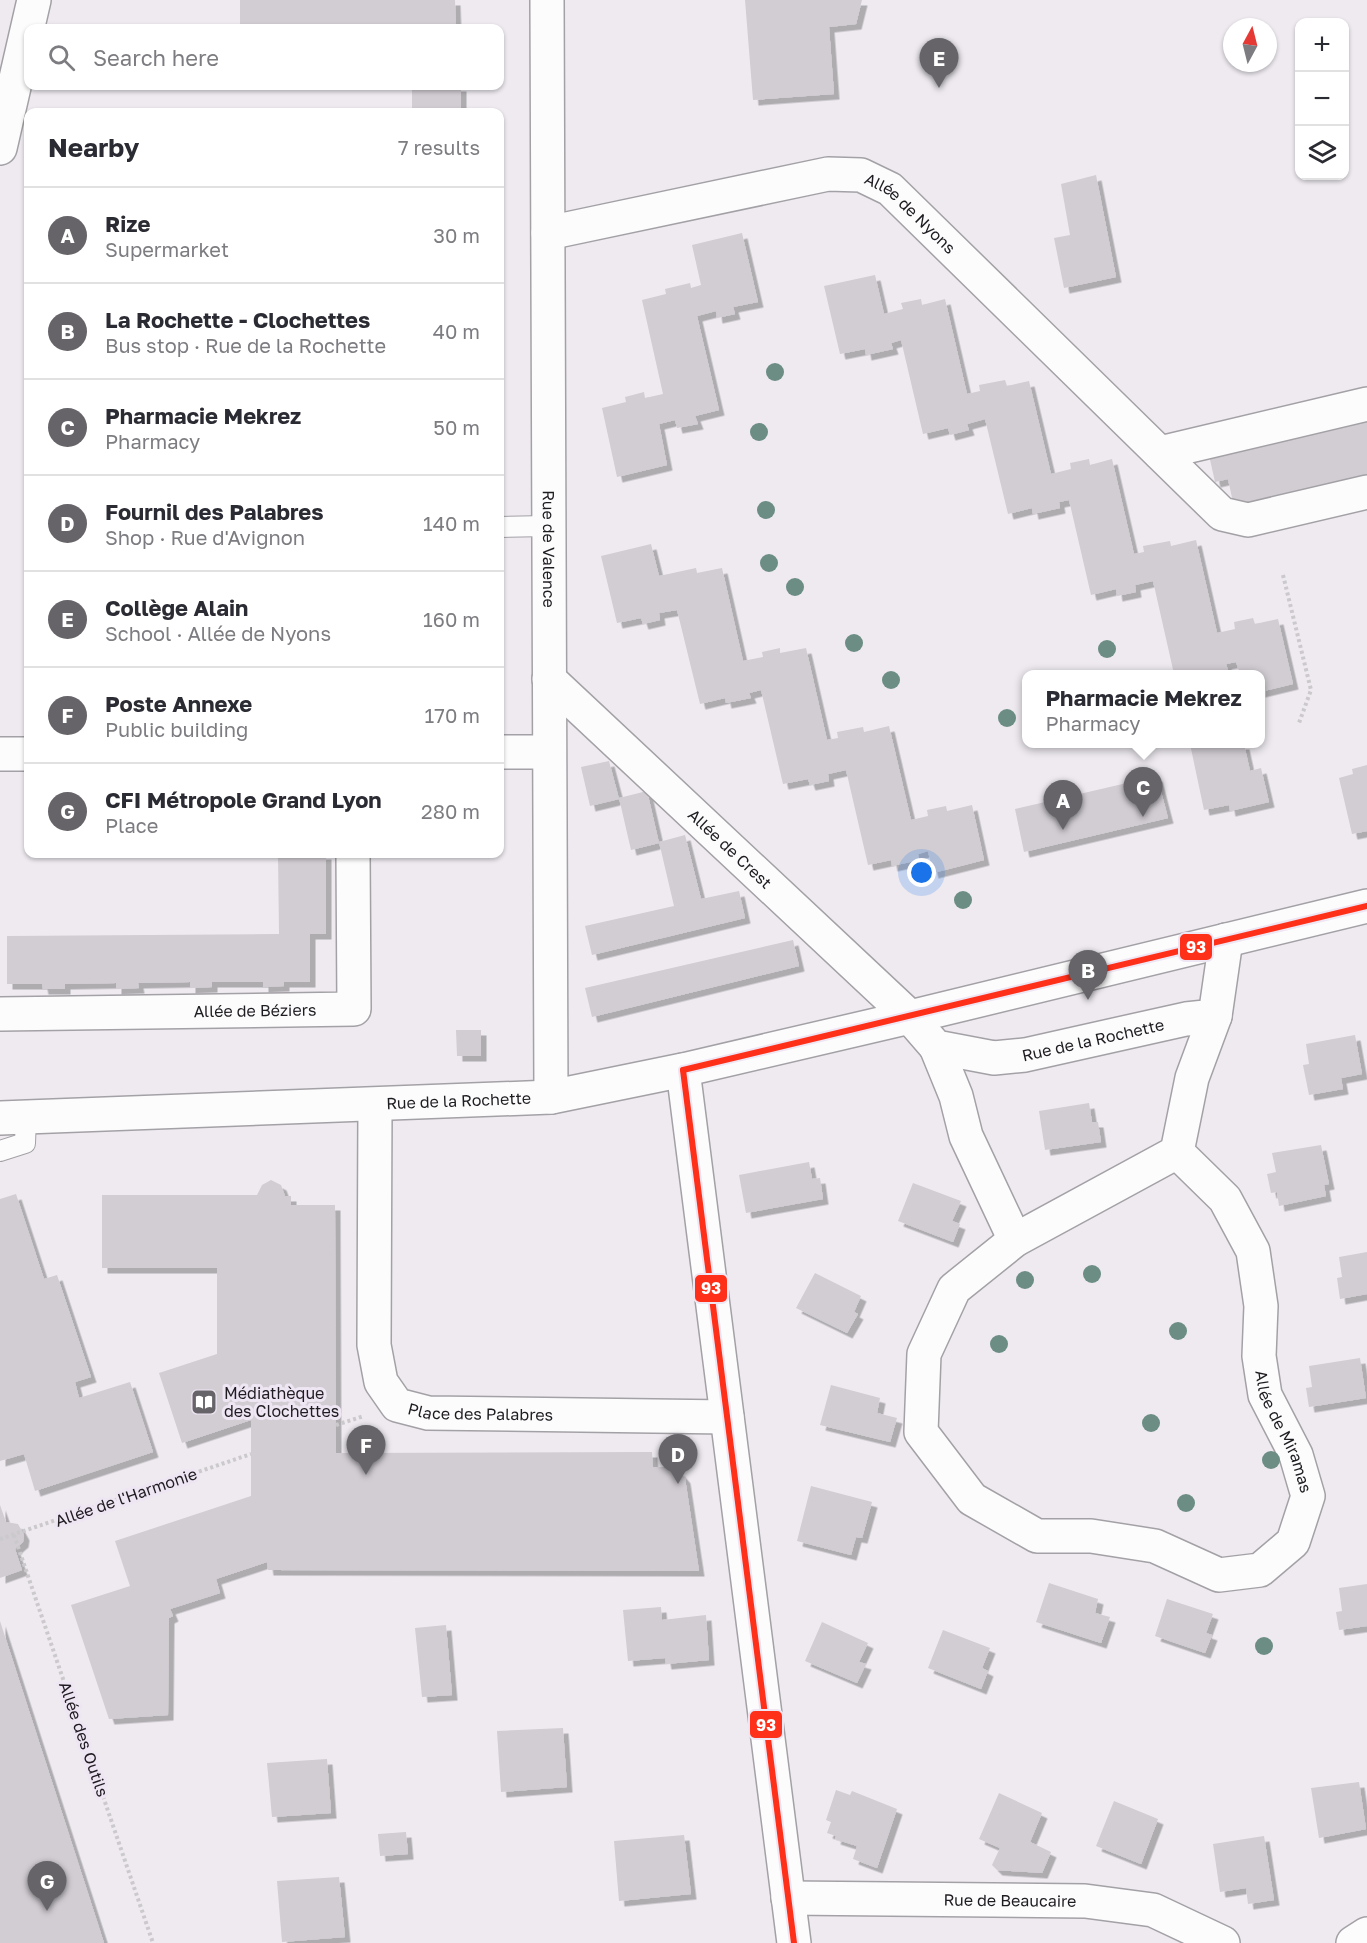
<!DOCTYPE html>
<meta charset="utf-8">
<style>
:root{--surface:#fff;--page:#f2f2f3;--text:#2b2b33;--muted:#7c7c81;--line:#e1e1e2;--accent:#676469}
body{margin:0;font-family:"Golos Text",sans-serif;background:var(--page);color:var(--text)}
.controls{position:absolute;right:18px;top:18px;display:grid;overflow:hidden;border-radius:12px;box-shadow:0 2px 4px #0004}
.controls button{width:54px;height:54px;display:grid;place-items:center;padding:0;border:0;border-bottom:2px solid var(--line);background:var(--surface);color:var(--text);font:30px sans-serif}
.compass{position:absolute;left:1223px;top:18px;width:54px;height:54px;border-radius:50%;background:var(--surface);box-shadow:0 2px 4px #0004;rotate:7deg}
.you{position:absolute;left:922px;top:873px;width:21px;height:21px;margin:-15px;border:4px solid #fff;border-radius:50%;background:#1a73e8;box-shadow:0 0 0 9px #1a73e833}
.badge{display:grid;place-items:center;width:39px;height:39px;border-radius:50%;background:var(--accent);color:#fff;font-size:20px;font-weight:700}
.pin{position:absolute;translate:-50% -50px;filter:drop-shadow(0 2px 3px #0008)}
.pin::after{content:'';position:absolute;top:32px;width:21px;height:18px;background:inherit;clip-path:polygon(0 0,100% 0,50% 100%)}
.popup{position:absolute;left:1022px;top:670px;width:243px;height:78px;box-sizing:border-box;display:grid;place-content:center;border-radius:12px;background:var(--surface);filter:drop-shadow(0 2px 4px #0005);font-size:20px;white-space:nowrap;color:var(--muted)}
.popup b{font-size:22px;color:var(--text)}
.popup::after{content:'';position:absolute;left:50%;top:100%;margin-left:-12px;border:12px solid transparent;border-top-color:var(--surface)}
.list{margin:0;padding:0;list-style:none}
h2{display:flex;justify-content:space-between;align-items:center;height:78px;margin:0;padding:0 24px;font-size:26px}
h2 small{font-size:20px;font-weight:400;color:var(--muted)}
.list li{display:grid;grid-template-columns:39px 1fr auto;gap:18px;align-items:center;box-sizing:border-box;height:96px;padding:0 24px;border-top:2px solid var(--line)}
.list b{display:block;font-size:22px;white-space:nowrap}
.list p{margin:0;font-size:20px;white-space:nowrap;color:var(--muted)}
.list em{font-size:20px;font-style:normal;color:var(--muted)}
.icon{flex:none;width:33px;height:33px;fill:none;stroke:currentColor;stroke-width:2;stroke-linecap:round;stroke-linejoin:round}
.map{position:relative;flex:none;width:1367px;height:1943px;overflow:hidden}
.search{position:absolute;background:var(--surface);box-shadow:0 2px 4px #0004;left:24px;top:24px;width:480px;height:66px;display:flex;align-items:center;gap:15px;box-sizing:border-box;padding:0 21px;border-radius:12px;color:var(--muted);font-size:22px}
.panel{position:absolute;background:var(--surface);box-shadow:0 2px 4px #0004;left:24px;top:108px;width:480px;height:750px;border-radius:12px}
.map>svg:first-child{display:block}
</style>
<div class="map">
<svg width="1367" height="1943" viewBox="0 0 1367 1943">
<defs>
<filter id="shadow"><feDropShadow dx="5.5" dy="5.5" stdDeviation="0" flood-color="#0004"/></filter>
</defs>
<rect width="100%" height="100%" fill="#eeeaf0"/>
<!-- building -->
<g fill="#d1cdd3" filter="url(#shadow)">
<polygon points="240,0 455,0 456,28 240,28"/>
<polygon points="745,0 862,0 856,24 829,27 834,94 753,100"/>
<rect x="412" y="86" width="49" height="26"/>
<polygon points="1096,175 1116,277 1064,288 1054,238 1070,235 1061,184"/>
<polygon points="742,233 758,302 733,307 735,314 717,318 716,311 697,316 719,410 695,416 698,424 677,428 675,420 659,424 667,465 617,477 602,408 626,402 625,397 644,392 645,398 663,394 642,300 666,294 665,289 690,283 691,288 701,285 692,245"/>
<polygon points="875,275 884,314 903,309 901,303 921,299 922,305 945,299 967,394 980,391 979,385 1005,380 1007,386 1029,381 1051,474 1071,469 1070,463 1089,459 1090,465 1112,459 1134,554 1144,552 1143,546 1170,541 1171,546 1196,540 1217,633 1235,629 1234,622 1253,618 1255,624 1278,619 1293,684 1260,692 1260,674 1240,674 1236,662 1226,664 1228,670 1209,674 1200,674 1199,670 1174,674 1153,581 1135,585 1136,592 1117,596 1116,589 1091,595 1069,500 1059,502 1060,508 1033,514 1032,508 1008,514 985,419 967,424 969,430 950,435 948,428 923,434 901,340 891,343 893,349 866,355 865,349 840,354 824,286"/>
<polygon points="1367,419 1367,476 1234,507 1228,479 1215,482 1209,455"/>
<polygon points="651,544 659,576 696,568 697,573 722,568 743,661 763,657 762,652 780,648 780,653 806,648 827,740 838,738 837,732 863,727 864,732 889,726 911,820 928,816 927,810 946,806 947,811 972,805 984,860 933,873 928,851 918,854 919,860 892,866 891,860 868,865 846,770 828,774 829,781 810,785 808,779 783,784 761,690 749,693 751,698 726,703 725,698 700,704 677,610 659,613 660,620 643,624 641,618 617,623 601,556"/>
<polygon points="1190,744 1244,744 1250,771 1261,768 1269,802 1230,811 1229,805 1204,810"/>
<polygon points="609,761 619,799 590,806 581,767"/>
<polygon points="1367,765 1367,831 1352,834 1339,778 1353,774 1352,769"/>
<polygon points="1157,776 1168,818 1024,852 1015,809"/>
<polygon points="647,791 659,843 631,850 619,798"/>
<polygon points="685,835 701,899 739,891 745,918 592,955 585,926 674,906 659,842"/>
<polygon points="278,854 326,854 326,934 310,934 310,982 284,982 284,986 263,987 263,982 212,982 212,987 190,988 190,982 138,983 139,988 116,989 116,983 65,984 65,989 43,989 42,984 7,984 7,936 279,934"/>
<polygon points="793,940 799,966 592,1017 585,988"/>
<polygon points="456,1030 481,1030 481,1056 457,1056"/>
<polygon points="1355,1035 1362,1074 1341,1078 1343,1089 1309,1095 1303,1065 1309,1064 1306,1044"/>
<polygon points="1089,1103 1092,1122 1098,1122 1101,1142 1045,1150 1039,1111"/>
<polygon points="1321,1145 1329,1184 1324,1185 1326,1196 1279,1206 1277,1192 1271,1193 1267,1174 1276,1172 1272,1153"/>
<polygon points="809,1162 812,1179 820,1178 823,1199 746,1213 739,1175"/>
<polygon points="271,1180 281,1185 285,1196 291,1196 291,1205 335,1205 336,1453 652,1452 653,1467 669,1467 679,1471 685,1478 699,1571 268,1570 267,1562 216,1579 220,1593 170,1609 173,1616 169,1618 168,1715 109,1719 71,1605 130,1586 115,1541 251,1496 251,1420 182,1443 159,1373 217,1354 217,1268 102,1268 102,1195 257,1195 262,1185"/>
<polygon points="913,1183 961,1201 952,1221 960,1224 953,1242 898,1221"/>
<polygon points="16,1194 44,1279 57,1275 91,1377 75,1382 79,1398 130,1382 153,1452 35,1491 24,1454 0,1461 0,1199"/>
<polygon points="1367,1252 1367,1294 1340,1299 1337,1278 1342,1277 1339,1257"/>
<polygon points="815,1273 861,1296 854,1312 858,1314 847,1333 796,1308"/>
<polygon points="1360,1358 1366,1398 1309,1407 1306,1388 1312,1387 1309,1366"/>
<polygon points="831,1385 880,1398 877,1413 897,1418 890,1442 820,1425"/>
<polygon points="811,1486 872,1502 862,1538 856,1537 851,1555 797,1541"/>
<polygon points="0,1505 6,1522 18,1524 24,1535 23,1542 15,1549 22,1570 0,1578"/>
<polygon points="1049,1583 1098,1599 1095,1613 1110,1617 1101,1643 1036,1622"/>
<polygon points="1367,1584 1367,1626 1339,1630 1336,1612 1342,1611 1339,1588"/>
<polygon points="1167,1599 1213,1614 1206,1633 1212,1635 1205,1653 1155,1636"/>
<polygon points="661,1607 662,1620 706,1615 709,1660 666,1664 665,1658 628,1661 623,1610"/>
<polygon points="0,1621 104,1943 0,1943"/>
<polygon points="822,1622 868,1643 859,1662 866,1664 857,1683 805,1661"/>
<polygon points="446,1625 452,1695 422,1697 415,1628"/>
<polygon points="943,1630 990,1648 982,1668 988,1671 981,1689 928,1668"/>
<polygon points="563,1728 567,1787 501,1792 497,1731"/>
<polygon points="327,1759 331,1813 272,1817 267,1763"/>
<polygon points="1359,1782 1366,1829 1319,1838 1311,1788"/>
<polygon points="836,1790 850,1795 852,1791 897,1809 877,1868 853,1859 857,1846 835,1839 836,1836 827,1833 831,1822 826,1820"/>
<polygon points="999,1793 1042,1813 1030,1842 1051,1852 1042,1873 997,1870 992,1865 1000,1848 979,1839"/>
<polygon points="1114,1801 1158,1819 1141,1864 1096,1846"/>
<polygon points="406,1832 408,1854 380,1856 378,1834"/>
<polygon points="684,1835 691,1894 619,1901 614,1841"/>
<polygon points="1264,1836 1274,1900 1248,1904 1246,1888 1220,1892 1213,1844"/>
<polygon points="339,1877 345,1937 282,1942 277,1881"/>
</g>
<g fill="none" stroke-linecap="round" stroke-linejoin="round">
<!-- lane casing -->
<g stroke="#a4a1a6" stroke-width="22">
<g id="lane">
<polyline points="500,527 548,526"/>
<polyline points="0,1151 25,1143 26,1117"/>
</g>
</g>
<!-- street casing -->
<g stroke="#a4a1a6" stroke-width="36">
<g id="street">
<path id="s1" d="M547,0L551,1097"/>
<polyline points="0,148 34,0"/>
<path id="s2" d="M548,233L828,174L861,175L890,189L1222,514L1248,520L1367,492"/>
<polyline points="1160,453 1367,404"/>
<path id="s3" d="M549,679L910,1017L936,1047L994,1058L1025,1055L1186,1019L1215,1016L1226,940"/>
<polyline points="500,752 548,752"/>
<polyline points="0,754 28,754"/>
<path id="s4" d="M0,1014L354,1009L353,854"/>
<polyline points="936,1047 956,1096 966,1136 1015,1240"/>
<polyline points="683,1070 794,1943"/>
<path id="s5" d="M375,1105L374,1345L381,1382L397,1405L428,1413L727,1417"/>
<path id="s6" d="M0,1118L551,1097L683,1070L910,1017L1367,906"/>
<path id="s7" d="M1177,1152L1225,1199L1253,1251L1261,1306L1259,1356L1265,1395L1296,1455L1308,1496L1293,1542L1260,1570L1219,1575L1155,1546L1091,1536H1037L972,1499L921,1432L924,1354L954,1289L1015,1240L1177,1152L1192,1078L1215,1016"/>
<path id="s8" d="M788,1898L1085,1901L1153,1910L1223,1943"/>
<polyline points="1353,1943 1367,1934"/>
</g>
</g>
<!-- path -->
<g stroke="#cbc9cc" stroke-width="4" stroke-dasharray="3 3" stroke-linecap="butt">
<polyline points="1283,575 1311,690 1299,723"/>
<polyline points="336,1425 364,1416"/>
<polyline points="14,1535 153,1943"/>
<polyline points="0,1539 251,1454"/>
</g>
<!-- lane -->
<use href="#lane" stroke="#fcfcfd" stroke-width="20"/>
<!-- street -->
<use href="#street" stroke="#fcfcfd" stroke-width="33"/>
<!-- bus-1 casing -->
<g stroke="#efe6f4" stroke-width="10">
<g id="bus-1">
<polyline points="683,1070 794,1943"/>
<polyline points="683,1070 1367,906"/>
</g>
</g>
<!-- bus-1 -->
<use href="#bus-1" stroke="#ff301a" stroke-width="6"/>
</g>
<!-- trees -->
<g fill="#6b8d83">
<circle cx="775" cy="372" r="9"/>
<circle cx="759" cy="432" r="9"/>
<circle cx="766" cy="510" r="9"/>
<circle cx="769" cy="563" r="9"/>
<circle cx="795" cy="587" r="9"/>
<circle cx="854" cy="643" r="9"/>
<circle cx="1107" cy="649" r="9"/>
<circle cx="891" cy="680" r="9"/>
<circle cx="1007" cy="718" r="9"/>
<circle cx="963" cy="900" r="9"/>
<circle cx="1092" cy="1274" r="9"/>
<circle cx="1025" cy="1280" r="9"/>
<circle cx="1178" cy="1331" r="9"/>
<circle cx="999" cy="1344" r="9"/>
<circle cx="1151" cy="1423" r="9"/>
<circle cx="1271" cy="1460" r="9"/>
<circle cx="1186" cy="1503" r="9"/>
<circle cx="1264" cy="1646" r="9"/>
</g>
<!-- icons -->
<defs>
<g id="library-square" transform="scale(1.35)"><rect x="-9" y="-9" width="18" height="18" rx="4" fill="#676469" stroke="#efe6f4"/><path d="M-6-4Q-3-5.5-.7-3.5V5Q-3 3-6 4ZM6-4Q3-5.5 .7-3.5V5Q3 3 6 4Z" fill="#fff"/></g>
</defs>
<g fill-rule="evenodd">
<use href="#library-square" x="204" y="1402"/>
</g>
<g text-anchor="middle" stroke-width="6" stroke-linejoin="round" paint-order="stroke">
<!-- street labels -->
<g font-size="16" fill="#1f1c21" stroke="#efe6f4">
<text dy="6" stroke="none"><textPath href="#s2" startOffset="382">Allée de Nyons</textPath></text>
<text dy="6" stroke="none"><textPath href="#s1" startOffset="549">Rue de Valence</textPath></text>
<text dy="6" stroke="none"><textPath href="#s3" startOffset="248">Allée de Crest</textPath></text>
<text dy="6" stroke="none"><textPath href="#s4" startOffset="255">Allée de Béziers</textPath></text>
<text dy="6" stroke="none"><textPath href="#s3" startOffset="694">Rue de la Rochette</textPath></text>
<text dy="6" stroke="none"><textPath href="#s6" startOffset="459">Rue de la Rochette</textPath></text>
<text dy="6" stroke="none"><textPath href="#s5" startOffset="390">Place des Palabres</textPath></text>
<text dy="6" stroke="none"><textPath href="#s7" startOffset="312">Allée de Miramas</textPath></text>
<text transform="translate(126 1497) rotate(-19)" y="6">Allée de l'Harmonie</text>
<text transform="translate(84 1739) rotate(71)" y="6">Allée des Outils</text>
<text dy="6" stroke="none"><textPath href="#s8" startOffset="222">Rue de Beaucaire</textPath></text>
</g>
<!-- poi labels -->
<g font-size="16" fill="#1f1c21" stroke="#efe6f4" text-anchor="start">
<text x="224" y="1399">Médiathèque<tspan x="224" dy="18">des Clochettes</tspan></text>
</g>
</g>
<g stroke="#efe6f4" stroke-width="2">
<rect x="1179" y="933" width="34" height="28" rx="6" fill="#ff301a"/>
<rect x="694" y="1274" width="34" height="29" rx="6" fill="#ff301a"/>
<rect x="749" y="1710" width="34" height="29" rx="6" fill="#ff301a"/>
</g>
<g font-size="16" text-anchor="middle" font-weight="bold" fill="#fff">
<text x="1196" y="953">93</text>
<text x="711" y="1294">93</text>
<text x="766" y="1731">93</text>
</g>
</svg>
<div class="controls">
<button>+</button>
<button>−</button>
<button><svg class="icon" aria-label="layers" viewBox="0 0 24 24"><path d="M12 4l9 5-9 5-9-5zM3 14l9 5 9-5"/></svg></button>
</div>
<svg class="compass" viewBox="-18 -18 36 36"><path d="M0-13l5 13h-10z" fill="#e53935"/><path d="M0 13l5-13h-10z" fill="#7c7c81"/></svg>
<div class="you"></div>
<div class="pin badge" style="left:1063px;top:830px">A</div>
<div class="pin badge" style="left:1088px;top:1000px">B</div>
<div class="pin badge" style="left:1143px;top:817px">C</div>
<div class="popup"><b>Pharmacie Mekrez</b>Pharmacy</div>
<div class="pin badge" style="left:678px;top:1484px">D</div>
<div class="pin badge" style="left:939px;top:88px">E</div>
<div class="pin badge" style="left:366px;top:1475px">F</div>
<div class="pin badge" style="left:47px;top:1911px">G</div>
<div class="search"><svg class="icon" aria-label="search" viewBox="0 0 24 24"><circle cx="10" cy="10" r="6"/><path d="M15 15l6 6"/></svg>Search here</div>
<section class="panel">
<h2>Nearby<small>7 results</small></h2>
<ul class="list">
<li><span class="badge">A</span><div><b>Rize</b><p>Supermarket</p></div><em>30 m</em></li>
<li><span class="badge">B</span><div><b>La Rochette - Clochettes</b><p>Bus stop · Rue de la Rochette</p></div><em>40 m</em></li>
<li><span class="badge">C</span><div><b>Pharmacie Mekrez</b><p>Pharmacy</p></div><em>50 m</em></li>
<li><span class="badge">D</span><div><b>Fournil des Palabres</b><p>Shop · Rue d'Avignon</p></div><em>140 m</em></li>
<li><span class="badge">E</span><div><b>Collège Alain</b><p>School · Allée de Nyons</p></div><em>160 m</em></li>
<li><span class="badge">F</span><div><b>Poste Annexe</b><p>Public building</p></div><em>170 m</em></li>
<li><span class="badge">G</span><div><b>CFI Métropole Grand Lyon</b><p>Place</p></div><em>280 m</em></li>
</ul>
</section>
</div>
